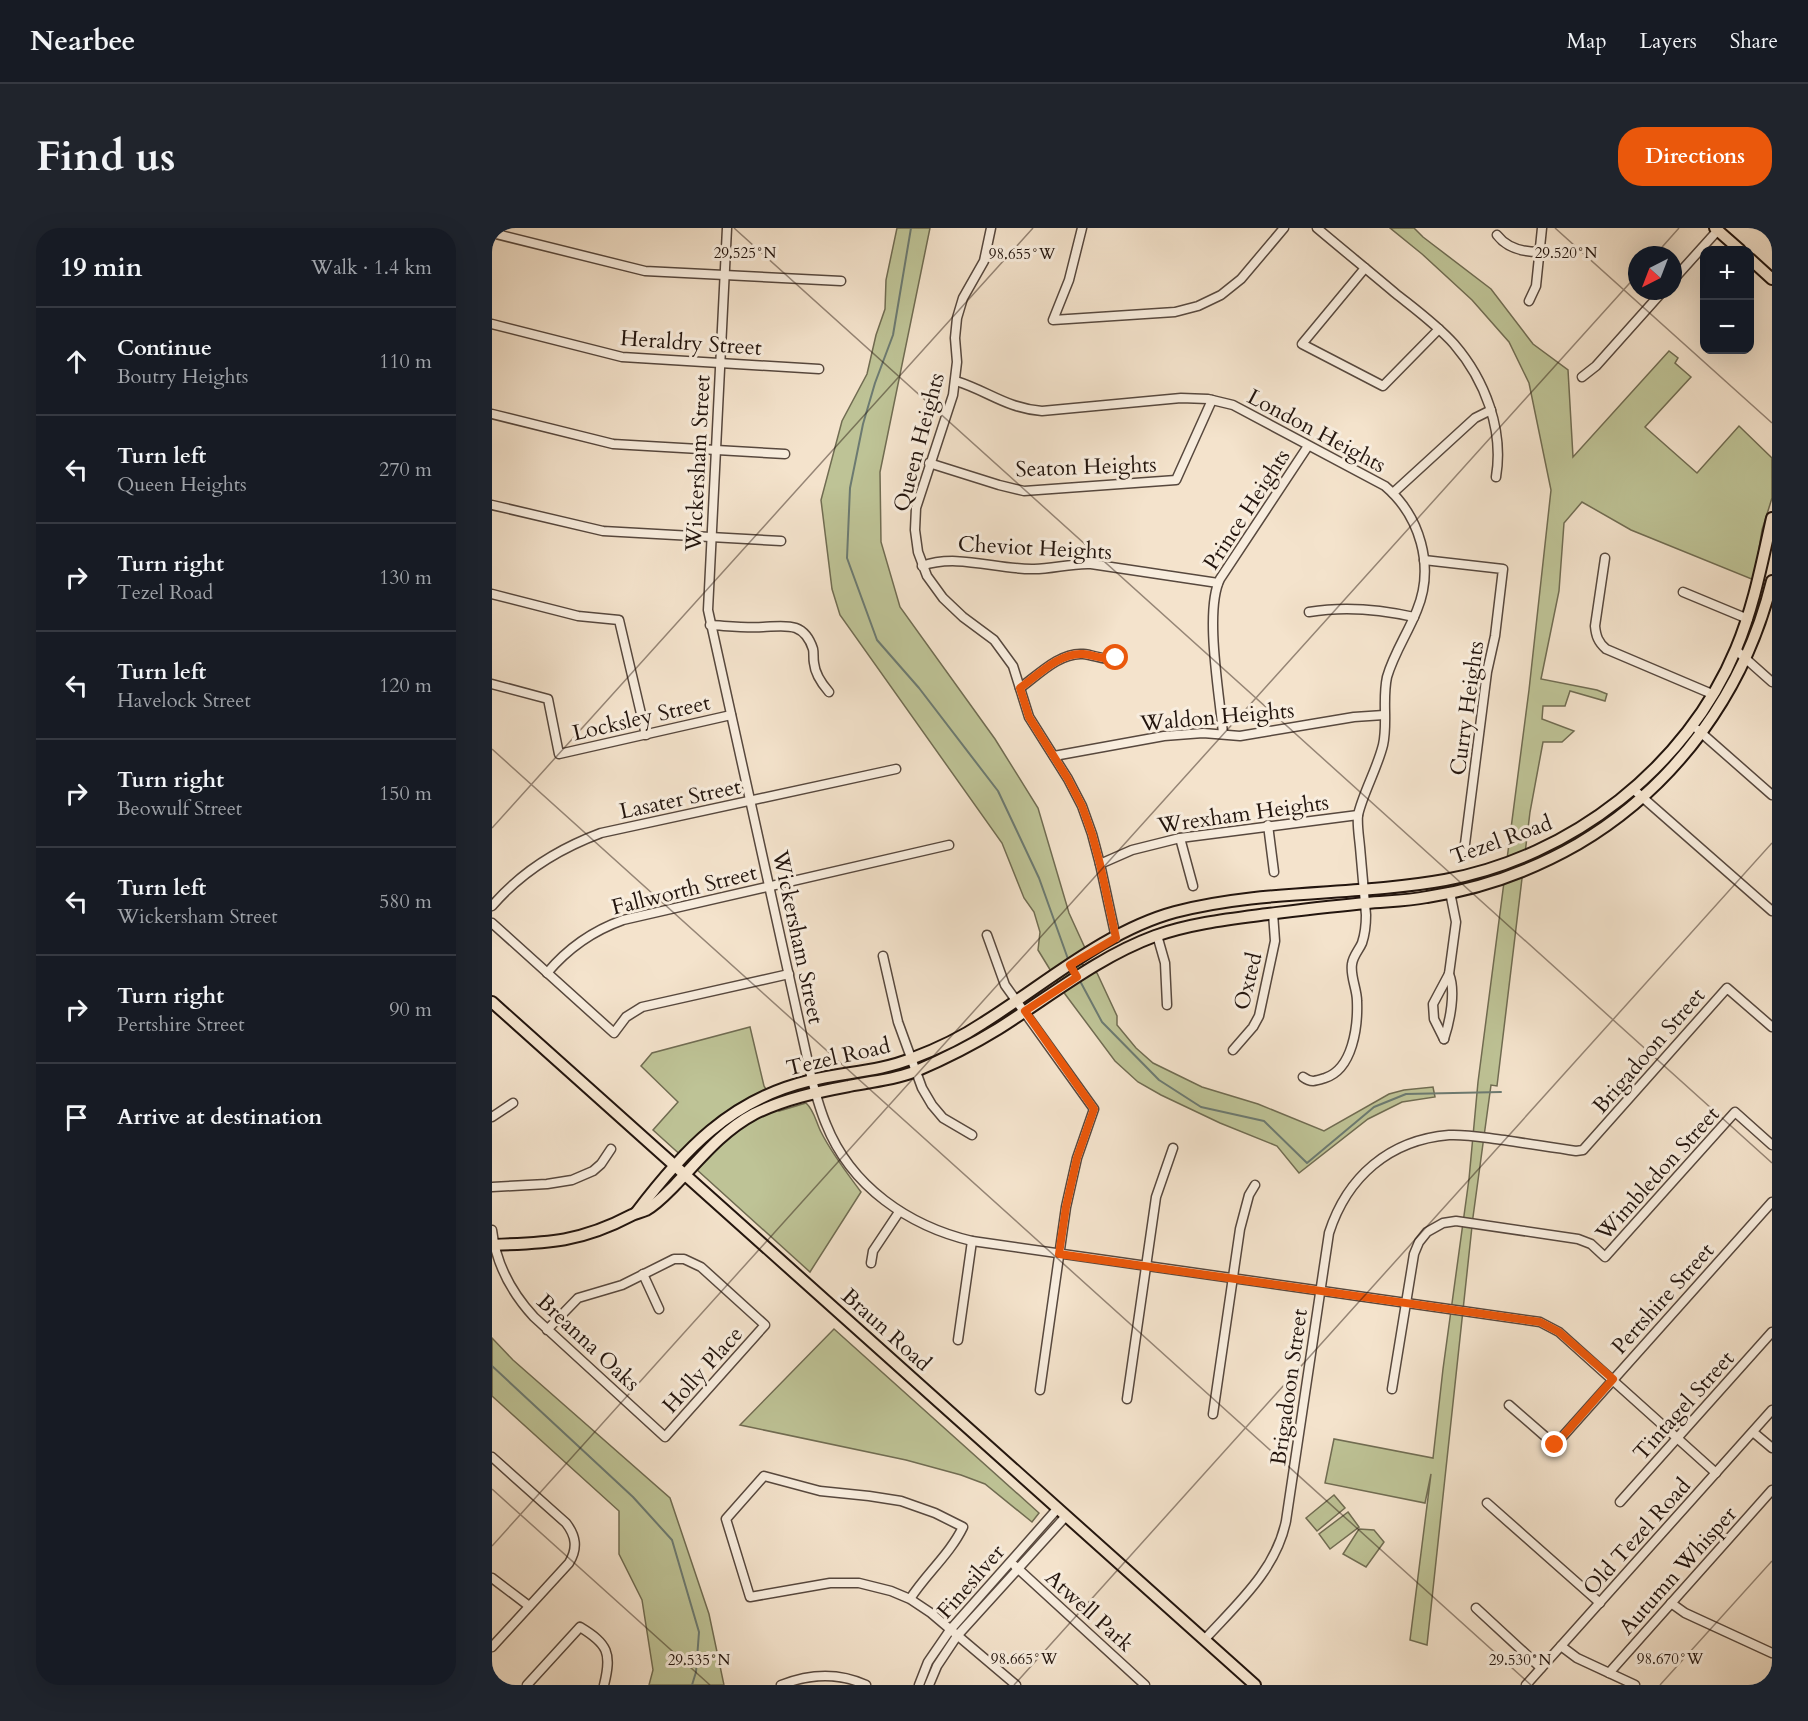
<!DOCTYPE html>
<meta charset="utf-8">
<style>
:root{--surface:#171b24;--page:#20242c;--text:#f1f3f6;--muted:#9ea1a6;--line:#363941;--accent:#ea580c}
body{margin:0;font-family:Cardo,serif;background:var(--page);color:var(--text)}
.controls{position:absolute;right:18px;top:18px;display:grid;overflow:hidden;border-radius:12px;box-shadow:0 6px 24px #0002}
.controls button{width:54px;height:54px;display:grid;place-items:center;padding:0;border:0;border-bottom:2px solid var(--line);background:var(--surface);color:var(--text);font:30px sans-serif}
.compass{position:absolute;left:1136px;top:18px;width:54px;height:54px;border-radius:50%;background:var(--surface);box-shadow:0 6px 24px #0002;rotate:222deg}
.stop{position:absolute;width:18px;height:18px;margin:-14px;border:4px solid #ea580c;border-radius:50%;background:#fff}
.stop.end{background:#ea580c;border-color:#fff;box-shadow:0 2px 6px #0008}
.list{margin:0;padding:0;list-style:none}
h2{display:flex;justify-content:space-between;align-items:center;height:78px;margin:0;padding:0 24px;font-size:26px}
h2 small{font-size:20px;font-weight:400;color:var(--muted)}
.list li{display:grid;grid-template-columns:39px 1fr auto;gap:18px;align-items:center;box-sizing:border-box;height:108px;padding:0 24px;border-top:2px solid var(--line)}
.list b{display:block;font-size:22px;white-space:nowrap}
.list p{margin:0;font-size:20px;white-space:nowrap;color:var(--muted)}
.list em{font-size:20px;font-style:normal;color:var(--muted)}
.icon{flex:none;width:33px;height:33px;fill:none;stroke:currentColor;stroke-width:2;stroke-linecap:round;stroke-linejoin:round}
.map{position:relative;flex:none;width:1280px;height:1457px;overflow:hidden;border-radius:24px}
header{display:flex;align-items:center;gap:36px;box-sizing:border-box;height:84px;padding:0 30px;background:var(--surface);border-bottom:2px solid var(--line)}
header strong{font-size:28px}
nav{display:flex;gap:33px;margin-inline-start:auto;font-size:21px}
.intro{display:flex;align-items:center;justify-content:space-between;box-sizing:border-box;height:144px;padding:0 36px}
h1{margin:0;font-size:42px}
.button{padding:15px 27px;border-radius:24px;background:var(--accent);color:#fff;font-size:21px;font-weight:700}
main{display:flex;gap:36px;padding:0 36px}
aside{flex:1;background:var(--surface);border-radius:24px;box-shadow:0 6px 24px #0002}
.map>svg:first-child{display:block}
</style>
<header>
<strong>Nearbee</strong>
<nav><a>Map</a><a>Layers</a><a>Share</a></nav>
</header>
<div class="intro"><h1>Find us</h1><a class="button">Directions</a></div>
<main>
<aside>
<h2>19 min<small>Walk · 1.4 km</small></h2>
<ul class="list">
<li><svg class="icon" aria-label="ahead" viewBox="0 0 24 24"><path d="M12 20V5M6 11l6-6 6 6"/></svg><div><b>Continue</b><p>Boutry Heights</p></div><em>110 m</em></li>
<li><svg class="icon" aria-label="left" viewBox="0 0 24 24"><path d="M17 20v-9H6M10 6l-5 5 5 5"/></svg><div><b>Turn left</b><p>Queen Heights</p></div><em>270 m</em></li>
<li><svg class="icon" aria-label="right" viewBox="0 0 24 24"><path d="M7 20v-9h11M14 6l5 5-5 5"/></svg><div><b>Turn right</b><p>Tezel Road</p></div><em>130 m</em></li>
<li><svg class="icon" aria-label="left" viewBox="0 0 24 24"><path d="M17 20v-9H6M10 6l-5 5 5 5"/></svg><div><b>Turn left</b><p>Havelock Street</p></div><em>120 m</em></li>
<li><svg class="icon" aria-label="right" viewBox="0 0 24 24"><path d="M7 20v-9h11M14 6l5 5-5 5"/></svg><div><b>Turn right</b><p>Beowulf Street</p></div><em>150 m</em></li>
<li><svg class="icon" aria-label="left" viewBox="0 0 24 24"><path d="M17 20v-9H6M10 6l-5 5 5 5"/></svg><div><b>Turn left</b><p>Wickersham Street</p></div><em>580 m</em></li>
<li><svg class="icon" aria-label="right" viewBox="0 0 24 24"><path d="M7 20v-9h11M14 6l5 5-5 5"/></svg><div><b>Turn right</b><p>Pertshire Street</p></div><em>90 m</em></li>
<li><svg class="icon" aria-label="arrive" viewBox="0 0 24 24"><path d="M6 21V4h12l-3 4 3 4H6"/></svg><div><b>Arrive at destination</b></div></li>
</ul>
</aside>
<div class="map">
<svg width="1280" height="1457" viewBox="0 0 1280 1457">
<rect width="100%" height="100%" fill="#f4e3cc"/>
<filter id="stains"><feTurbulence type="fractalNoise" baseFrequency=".00333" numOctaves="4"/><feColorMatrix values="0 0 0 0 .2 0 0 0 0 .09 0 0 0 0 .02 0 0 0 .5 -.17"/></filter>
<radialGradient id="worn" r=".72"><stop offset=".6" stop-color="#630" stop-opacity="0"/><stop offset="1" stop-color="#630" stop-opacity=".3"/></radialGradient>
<!-- green -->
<g fill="#bec396" stroke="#706c52" stroke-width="1.5">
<polygon points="405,0 438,0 388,244 389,314 408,379 503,511 546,580 577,685 593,720 580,730 605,745 625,788 625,797 644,820 661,835 710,859 766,876 832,903 897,866 912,862 941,859 943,869 910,874 876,891 807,945 785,918 728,895 669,867 646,854 623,833 573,766 546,722 548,704 542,684 532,670 510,615 348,387 340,361 329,272 350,193 375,146 384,107 393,81 394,52"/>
<polygon points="898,0 922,0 931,9 999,61 1041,116 1076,142 1081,229 1177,123 1186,130 1183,135 1199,149 1153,199 1205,245 1247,198 1280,230 1280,270 1270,302 1262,352 1139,302 1090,274 1072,295 1067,363 1049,451 1105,462 1115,466 1113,473 1078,463 1073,478 1051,478 1050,491 1082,503 1070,514 1051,514 1038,584 1005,858 999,857 981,989 935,1417 918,1412 939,1246 933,1275 833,1255 842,1211 941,1230 951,1141 977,951 986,854 1037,462 1059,262 1037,155 1017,114 980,72 930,26"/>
<path d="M258,799L272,858L287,883L314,875C322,882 324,894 329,904C340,926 355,945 369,964L318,1044L161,902L186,874L149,838L160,825Z"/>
<polygon points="342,1101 547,1285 540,1294 493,1256 469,1247 414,1232 248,1197"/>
<polygon points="0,1110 21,1132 178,1270 217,1386 232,1457 157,1457 161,1442 150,1372 127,1326 127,1283 0,1168"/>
<polygon points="842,1267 853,1280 825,1303 814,1290"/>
<polygon points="856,1284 867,1299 838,1321 827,1306"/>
<polygon points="867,1301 882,1302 892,1314 874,1339 851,1326"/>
</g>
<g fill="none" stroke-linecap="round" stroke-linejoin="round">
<!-- stream -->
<g stroke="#6c7a71" stroke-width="2">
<polyline points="419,0 401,107 383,155 371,196 358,260 355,330 385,412 427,460 506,563 547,650 576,731"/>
<polyline points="588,753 610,794 667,852 709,879 772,893 815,935 882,879 914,866 1009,864"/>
<polyline points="0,1138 141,1269 180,1312 207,1404 204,1444 200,1457"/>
</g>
<!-- minor casing -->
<g stroke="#57483e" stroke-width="11">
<g id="minor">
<path d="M235,0L216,382L320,852C324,867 328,882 334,896C359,959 417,998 480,1013L1048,1094L1067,1104L1224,1245"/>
<polyline points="499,0 492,33 471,70 465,90 463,110 465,134 461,167 424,280 423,302 426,324 435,348 451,370 471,389 502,412 521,438 537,489 576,551 590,578 600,606 608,636 624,710"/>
<polyline points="590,0 577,52 561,92 683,84 706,78 729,67 749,51 792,0"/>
<path d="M825,0C851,22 877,43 903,65C923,81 945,97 962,116C993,152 1012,202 1004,249"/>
<polyline points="0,5 153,43 349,53"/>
<path d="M1005,7C1015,20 1031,24 1047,24"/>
<polyline points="873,40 810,116 891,158 947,101"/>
<polyline points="1181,52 1226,2"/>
<polyline points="1037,73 1044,58 1050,0"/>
<polyline points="0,96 130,129 327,141"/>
<polyline points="1090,149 1104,138 1171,63"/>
<path d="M464,153C496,163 514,180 550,183L689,170L716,171L741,177L893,258C928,288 943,338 925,382C916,405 902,425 895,449C890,472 896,495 891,517C885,541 871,565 866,587C865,597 867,608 868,619C870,642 872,664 874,687C874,697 873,706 870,715C867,722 861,728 860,736C858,748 865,761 865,773C866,798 861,841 833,850C824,853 819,855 811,849"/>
<polyline points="0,186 121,216 293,226"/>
<polyline points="437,235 507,257 532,263 684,252 720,172"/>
<polyline points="901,265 983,190 999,182"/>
<polyline points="0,277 111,303 289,313"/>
<path d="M1113,330L1103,398C1104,408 1106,414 1114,421L1220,466"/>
<polyline points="932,332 1011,341 1003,408 995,444 972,624"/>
<path d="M430,338C465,325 506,342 542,341C561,341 579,335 599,336L726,355"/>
<polyline points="1191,364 1256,391"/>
<polyline points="0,366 86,388 127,392 154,507"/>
<path d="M817,384C852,378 887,381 922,389"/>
<path d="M218,397C236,398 253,400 271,399C293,398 312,393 321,421C322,425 321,430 322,435C323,446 330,456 337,464"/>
<polyline points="1244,422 1280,454"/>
<polyline points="0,456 56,471 67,526 239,487"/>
<path d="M528,460C546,447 568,424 591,426C603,427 612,433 624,430"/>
<polyline points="1206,502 1280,567"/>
<path d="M731,506C728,469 712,383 728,351L816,218"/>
<polyline points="562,528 672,508 711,505 748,508 862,489 892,487"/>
<polyline points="1141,561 1280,683"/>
<polyline points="776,597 782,644"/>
<polyline points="688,610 701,658"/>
<polyline points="608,636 640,622 688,610 866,587"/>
<path d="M0,678C30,643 66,621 109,605L404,541"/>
<polyline points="0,695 122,805 134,789 150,779 297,746"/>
<polyline points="495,707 513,757 602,881 585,930 574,979 548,1162"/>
<polyline points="665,707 673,735 675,777"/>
<polyline points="391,728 406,794 430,860 440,877 451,890 480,907"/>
<path d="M55,745C76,720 100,703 131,692L457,617"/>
<polyline points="952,811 942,791 941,776 957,746 964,694 958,664"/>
<path d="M952,811C958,793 964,763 957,746"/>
<polyline points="741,822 761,799 767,788 783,713 781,685"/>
<polyline points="0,889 21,875"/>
<polyline points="0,959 55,956 80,952 101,943 109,936 119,921"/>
<path d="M0,1002C4,1037 19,1064 42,1089L173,1209L273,1097L209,1039L192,1031H182L130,1057L86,1070L55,1102"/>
<polyline points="379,1035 381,1023 407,984"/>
<polyline points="151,1046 167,1081"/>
<polyline points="466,1112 480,1013"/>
<polyline points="900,1161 922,1026 927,1014 935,1004 951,995 964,993 1086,1011 1099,1016 1113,1029 1243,884 1280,917"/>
<polyline points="635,1171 664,969 681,920"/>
<polyline points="1017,1177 1063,1217 1280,974"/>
<polyline points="721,1186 748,1001 757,967 763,957"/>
<polyline points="1261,1204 1280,1220"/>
<path d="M0,1229L74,1295C84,1308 86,1320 77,1335L0,1419"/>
<polyline points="1128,1274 1280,1104"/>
<polyline points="995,1275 1108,1375"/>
<polyline points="523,1338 653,1457"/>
<polyline points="0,1350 37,1378"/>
<path d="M418,1371C434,1346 458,1326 471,1299L443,1285L409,1273L377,1268L328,1263L272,1248L234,1291L258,1369L338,1355H367L399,1363L418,1371L439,1385L524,1457"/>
<polyline points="1179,1375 1193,1385 1280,1425"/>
<polyline points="984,1380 1049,1440"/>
<path d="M713,1411C745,1376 784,1342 794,1293L837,1005C855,949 897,912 957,907C975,906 994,910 1012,912C1036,916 1060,919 1084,923L1091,922L1235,760L1280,799"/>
<polyline points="1069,1418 1085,1430 1143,1457"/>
<polyline points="1117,1445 1280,1262"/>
<path d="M35,1457L88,1399C116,1416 120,1425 112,1457"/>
<path d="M289,1457C317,1446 346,1444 374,1457"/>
<polyline points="427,1457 436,1434 458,1402 566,1280"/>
<polyline points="437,1457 445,1438 465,1408 574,1288"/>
<polyline points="1034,1457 1280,1182"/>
</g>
</g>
<!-- major casing -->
<g stroke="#23150e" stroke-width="14">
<g id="major">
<polyline points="1223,0 1248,22"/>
<polyline points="1258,31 1280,51"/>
<polyline points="0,774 763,1457"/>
<path d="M144,985C191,923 238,872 316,853C351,844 387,844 421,830C445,821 470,809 491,795C552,757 613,703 683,684C771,661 864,668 953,652C1079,629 1195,539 1244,421C1262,378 1270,334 1280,290"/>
<path d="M0,1017C57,1015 89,1014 140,987C144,985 150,984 154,982C165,976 175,965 183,957C208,931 230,903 262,886C292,871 325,864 357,858C380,853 403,852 424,843C452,831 480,817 506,801C557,769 606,729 663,708C700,695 738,691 776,686C809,682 841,678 874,675C895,673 915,673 935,669C988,661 1039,643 1086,616C1184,558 1253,463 1280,353"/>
</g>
</g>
<!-- minor -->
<use href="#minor" stroke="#f8edde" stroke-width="8"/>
<!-- major -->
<use href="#major" stroke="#f4e3cc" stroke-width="10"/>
</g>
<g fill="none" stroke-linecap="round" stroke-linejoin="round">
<!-- route -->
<path stroke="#ea580c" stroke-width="8" d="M624,430C612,433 603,427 591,426C568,424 546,447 528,460L537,489L576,551L590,578L600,606L608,636L624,710L578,737L585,749L533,783L602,881L585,930L574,979L567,1026L1048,1094L1067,1104L1121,1151L1063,1217"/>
</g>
<!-- ticks -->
<path fill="none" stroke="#23150e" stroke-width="1.5" stroke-opacity="0.45" d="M242,0L1280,935M1063,0L1280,195M1163,27L1187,0M0,521L1039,1457M0,600L541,0M0,1261L218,1457M0,1318L1145,47M522,1457L1280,615M1168,1457L1280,1333"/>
<g text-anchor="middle" stroke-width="6" stroke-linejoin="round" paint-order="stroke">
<!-- street labels -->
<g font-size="22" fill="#23150e" stroke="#f8edde">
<text transform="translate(199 114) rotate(4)" y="8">Heraldry Street</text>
<text transform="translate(825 202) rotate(28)" y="8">London Heights</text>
<text transform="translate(426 214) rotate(-75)" y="8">Queen Heights</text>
<text transform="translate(205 235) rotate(-87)" y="8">Wickersham Street</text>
<text transform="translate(594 238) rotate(-2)" y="8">Seaton Heights</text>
<text transform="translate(754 281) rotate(-57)" y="8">Prince Heights</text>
<text transform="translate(543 319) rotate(3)" y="8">Cheviot Heights</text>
<text transform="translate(974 480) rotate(-82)" y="8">Curry Heights</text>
<text transform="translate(725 488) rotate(-5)" y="8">Waldon Heights</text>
<text transform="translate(149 489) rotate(-13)" y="8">Locksley Street</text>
<text transform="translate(188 570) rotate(-12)" y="8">Lasater Street</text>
<text transform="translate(751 585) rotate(-8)" y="8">Wrexham Heights</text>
<text transform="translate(1009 611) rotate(-20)" y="8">Tezel Road</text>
<text transform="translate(192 661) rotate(-14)" y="8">Fallworth Street</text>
<text transform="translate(307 709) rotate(78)" y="8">Wickersham Street</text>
<text transform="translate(755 753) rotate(-76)" y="8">Oxted</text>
<text transform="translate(1156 822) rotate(-49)" y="8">Brigadoon Street</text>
<text transform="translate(346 828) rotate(-13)" y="8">Tezel Road</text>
<text transform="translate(1165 945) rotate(-48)" y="8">Wimbledon Street</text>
<text transform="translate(1170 1070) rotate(-48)" y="8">Pertshire Street</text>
<text transform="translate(395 1101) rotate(42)" y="8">Braun Road</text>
<text transform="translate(97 1114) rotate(43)" y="8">Breanna Oaks</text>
<text transform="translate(210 1141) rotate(-48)" y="8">Holly Place</text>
<text transform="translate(796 1159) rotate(-82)" y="8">Brigadoon Street</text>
<text transform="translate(1191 1177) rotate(-48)" y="8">Tintagel Street</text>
<text transform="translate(1144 1308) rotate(-48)" y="8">Old Tezel Road</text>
<text transform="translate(1185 1342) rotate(-48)" y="8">Autumn Whisper</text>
<text transform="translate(478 1353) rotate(-49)" y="8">Finesilver</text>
<text transform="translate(598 1382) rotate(42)" y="8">Atwell Park</text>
</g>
</g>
<g font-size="15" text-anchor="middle" fill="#23150e" stroke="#f8edde" stroke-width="6" stroke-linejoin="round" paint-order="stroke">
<text x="253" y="30">29.525°N</text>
<text x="1074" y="30">29.520°N</text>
<text x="530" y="31">98.655°W</text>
<text x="532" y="1436">98.665°W</text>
<text x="1178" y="1436">98.670°W</text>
<text x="207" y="1437">29.535°N</text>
<text x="1028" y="1437">29.530°N</text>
</g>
<rect width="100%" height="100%" filter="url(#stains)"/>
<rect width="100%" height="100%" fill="url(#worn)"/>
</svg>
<div class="controls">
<button>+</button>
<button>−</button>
</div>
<svg class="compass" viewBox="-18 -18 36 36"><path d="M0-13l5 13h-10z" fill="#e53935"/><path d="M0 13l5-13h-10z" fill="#9ea1a6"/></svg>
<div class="stop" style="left:624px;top:430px"></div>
<div class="stop end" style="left:1063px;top:1217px"></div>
</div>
</main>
